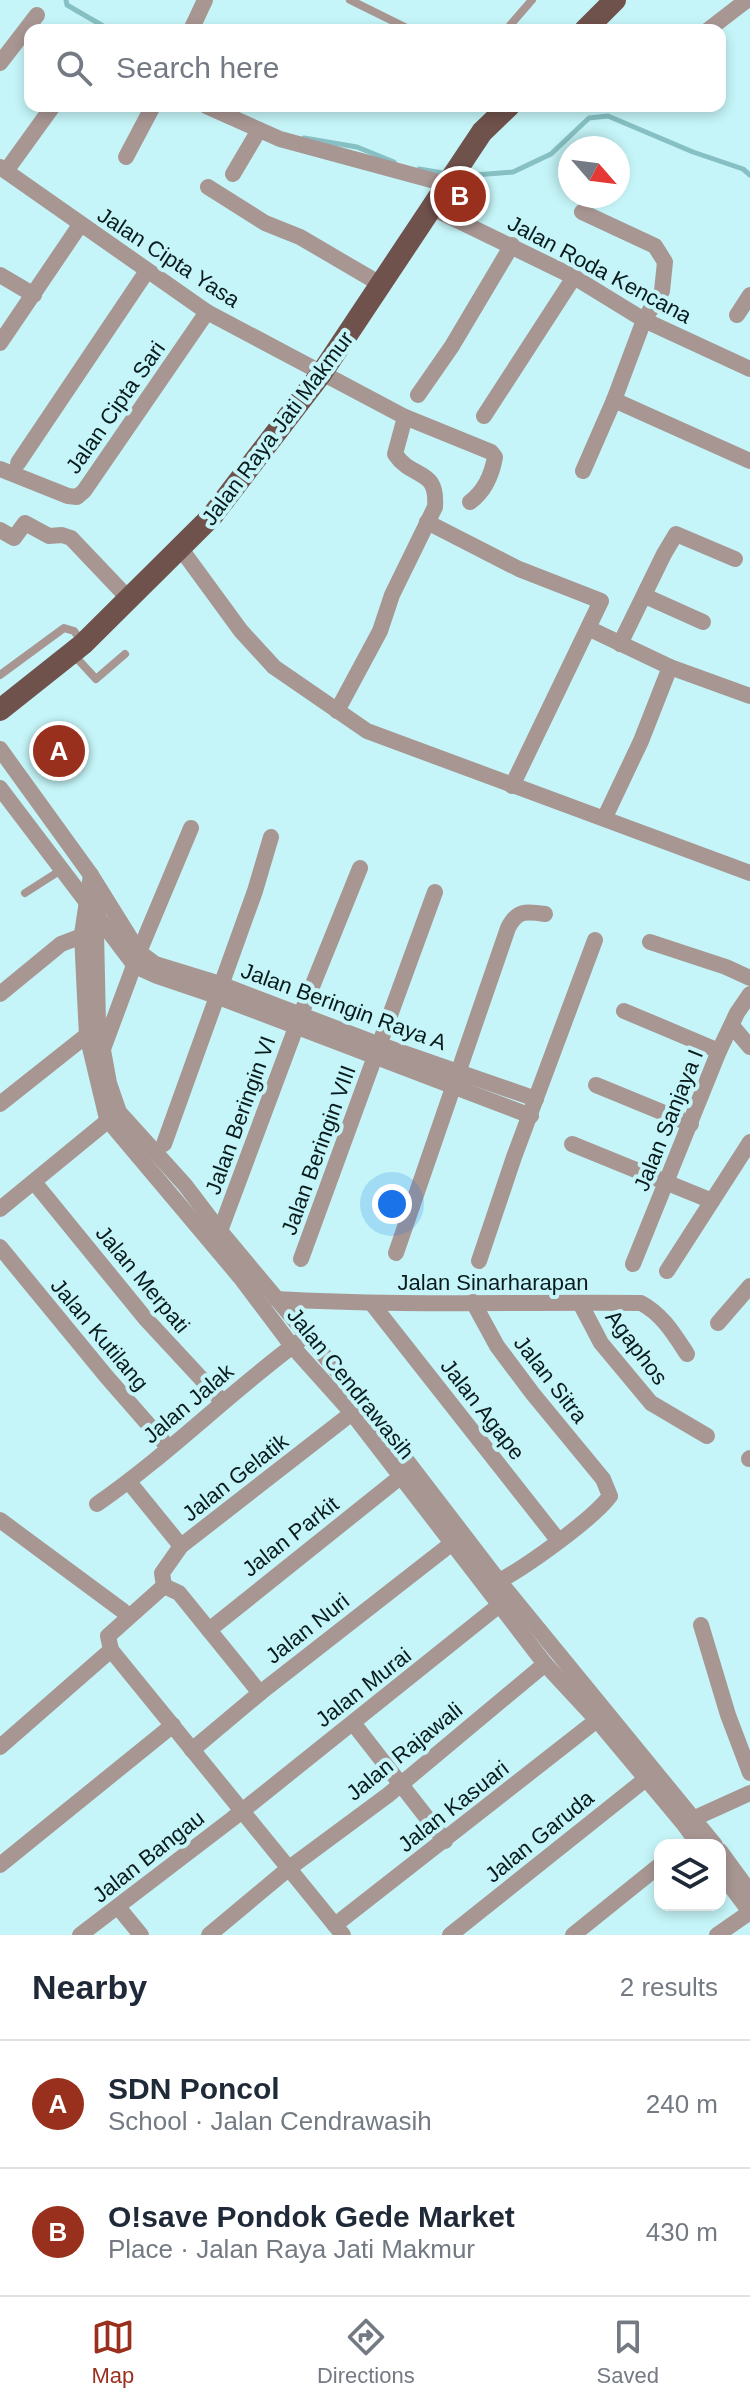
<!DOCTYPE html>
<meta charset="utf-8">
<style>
:root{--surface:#fff;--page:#f6f6f7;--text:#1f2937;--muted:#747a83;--line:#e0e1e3;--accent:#99301d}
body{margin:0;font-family:Helvetica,sans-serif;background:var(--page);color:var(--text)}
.controls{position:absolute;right:24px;bottom:24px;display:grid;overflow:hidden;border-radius:16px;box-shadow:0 4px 12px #0003}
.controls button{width:72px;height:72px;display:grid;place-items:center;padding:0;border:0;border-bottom:2px solid var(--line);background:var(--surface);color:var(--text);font:40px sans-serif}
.compass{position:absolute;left:558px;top:136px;width:72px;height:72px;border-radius:50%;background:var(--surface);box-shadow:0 4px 12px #0003;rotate:118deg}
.you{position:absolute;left:392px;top:1204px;width:28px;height:28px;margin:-20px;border:6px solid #fff;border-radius:50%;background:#1a73e8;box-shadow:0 0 0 12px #1a73e833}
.badge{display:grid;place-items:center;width:52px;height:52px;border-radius:50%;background:var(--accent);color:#fff;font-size:26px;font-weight:700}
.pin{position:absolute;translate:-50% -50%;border:4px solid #fff;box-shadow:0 2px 8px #0006}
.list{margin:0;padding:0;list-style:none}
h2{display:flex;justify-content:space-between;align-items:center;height:104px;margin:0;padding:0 32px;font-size:34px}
h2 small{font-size:26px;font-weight:400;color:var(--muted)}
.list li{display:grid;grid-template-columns:52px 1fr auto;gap:24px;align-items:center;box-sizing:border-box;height:128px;padding:0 32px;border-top:2px solid var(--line)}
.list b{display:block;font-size:30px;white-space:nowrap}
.list p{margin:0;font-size:26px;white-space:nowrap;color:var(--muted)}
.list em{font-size:26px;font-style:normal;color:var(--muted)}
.icon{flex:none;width:44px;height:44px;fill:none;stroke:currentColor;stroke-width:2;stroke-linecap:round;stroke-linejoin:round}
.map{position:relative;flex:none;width:750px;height:1935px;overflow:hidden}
.search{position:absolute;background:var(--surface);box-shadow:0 4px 12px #0003;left:24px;right:24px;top:24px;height:88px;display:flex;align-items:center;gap:20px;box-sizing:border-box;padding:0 28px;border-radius:16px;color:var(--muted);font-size:30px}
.sheet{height:360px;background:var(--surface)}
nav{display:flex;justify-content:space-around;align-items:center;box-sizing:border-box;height:112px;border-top:2px solid var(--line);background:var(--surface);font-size:22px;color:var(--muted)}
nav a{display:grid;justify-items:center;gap:4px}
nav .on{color:var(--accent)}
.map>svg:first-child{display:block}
</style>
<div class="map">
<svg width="750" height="1935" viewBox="0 0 750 1935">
<rect width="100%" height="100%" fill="#c5f5f8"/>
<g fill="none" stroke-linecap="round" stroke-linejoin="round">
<!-- stream -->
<g stroke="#87c0c4" stroke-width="5">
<polyline points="66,0 67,5 110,30"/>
<polyline points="304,138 357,147 394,162"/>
<polyline points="419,169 443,173"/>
<polyline points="462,176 513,172 551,154 589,118 608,116 693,152 743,169 750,175"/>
</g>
<!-- service -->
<g stroke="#a89693" stroke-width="8">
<polyline points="350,0 411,30"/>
<polyline points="506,30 532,0"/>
<polyline points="72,653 96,679 125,654"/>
<polyline points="0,675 64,628 74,631 82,642"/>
<polyline points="25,893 61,870"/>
</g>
<!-- minor -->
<g stroke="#a89693" stroke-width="16">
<polyline points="191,30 205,0"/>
<polyline points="708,30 747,0"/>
<polyline points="0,63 37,15"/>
<polyline points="206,106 280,139 446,184"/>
<polyline points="126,157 153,106"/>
<path d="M0,167L207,312L405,417L395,454C412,480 438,467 435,507L392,595L380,631L337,711"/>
<polyline points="6,171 53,106"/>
<polyline points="233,174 259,130"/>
<polyline points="208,187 265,223 300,237 382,285"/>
<polyline points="430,207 574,277 644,320 750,369"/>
<polyline points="582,212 655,246 665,262 662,291 644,320 614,400 583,471"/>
<polyline points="0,275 34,295"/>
<polyline points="737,315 750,295"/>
<polyline points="0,343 80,225"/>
<polyline points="418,395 452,346 512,245"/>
<polyline points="614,400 750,461"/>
<polyline points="484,416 574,277"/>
<path d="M405,417L491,452L495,457C492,474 485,491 470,502"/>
<polyline points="18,463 147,271"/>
<polyline points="0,469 68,496 77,497 84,491 207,312"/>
<polyline points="427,522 519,569 601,601 512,786"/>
<polyline points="0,530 14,538 25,523 49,536 62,535 71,538 129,599"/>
<polyline points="181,549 241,631 274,667 367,731 750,873"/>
<polyline points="645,596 703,622"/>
<polyline points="590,629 670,667 750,696"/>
<polyline points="620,644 664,554 676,534 735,559"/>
<polyline points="0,749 91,875 139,952 155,964 220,984 372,1042 536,1099"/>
<polyline points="0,788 135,966 157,976 216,996 531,1116"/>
<polyline points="605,817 641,741 670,667"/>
<polyline points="91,875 82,934 85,997 87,1035 107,1119 240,1277 292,1346 352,1413 545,1664 597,1720 683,1823 699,1845"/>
<polyline points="100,890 96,932 98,1023 109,1083 119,1112 185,1185 220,1231 348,1384 499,1581 715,1845"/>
<polyline points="650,942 726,967 750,978"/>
<polyline points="0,994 61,944 90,933"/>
<polyline points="624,1011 719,1051"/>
<polyline points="733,1027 750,1047"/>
<polyline points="103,1049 139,952 191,828"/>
<polyline points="596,1085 691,1124"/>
<polyline points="0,1104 87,1035 94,1034"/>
<polyline points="164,1144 255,891 271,837"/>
<polyline points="572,1144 712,1201"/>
<polyline points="34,1182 145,1318 222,1401"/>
<polyline points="0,1209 116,1114"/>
<polyline points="220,1231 301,1014 360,868"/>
<polyline points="0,1247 106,1376 168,1447"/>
<path d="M396,1253L508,928C517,910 526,911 545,914"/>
<polyline points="301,1259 435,892"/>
<polyline points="479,1261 514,1157 595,940"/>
<polyline points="633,1264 719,1051 737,1013 750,994"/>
<polyline points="667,1271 750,1142"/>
<path d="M276,1299C397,1306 519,1302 641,1303C662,1314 674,1334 687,1354"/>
<path d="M473,1302L497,1346L533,1394L603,1479L610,1496C593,1519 526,1567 499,1581"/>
<polyline points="580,1303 601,1343 651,1403 707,1436"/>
<polyline points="373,1305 558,1540"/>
<polyline points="718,1323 750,1286"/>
<polyline points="749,1459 750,1458"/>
<polyline points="129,1482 181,1546"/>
<path d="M97,1504C168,1455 229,1393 298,1342"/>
<polyline points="0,1520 123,1611"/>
<polyline points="164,1586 108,1636 111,1650 343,1935"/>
<polyline points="164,1586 162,1573 181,1546 352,1413"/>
<polyline points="164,1586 179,1593 260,1693"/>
<polyline points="701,1625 728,1715 750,1773"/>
<polyline points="209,1630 399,1478"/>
<polyline points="353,1723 445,1841"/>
<polyline points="0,1747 111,1650"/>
<polyline points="192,1750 260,1693 451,1544"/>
<polyline points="686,1822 750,1793"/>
<polyline points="720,1851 750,1892"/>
<polyline points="0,1865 173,1725"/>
<polyline points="720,1872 750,1912"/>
<polyline points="118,1907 141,1935"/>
<polyline points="335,1925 597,1720"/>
<polyline points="80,1935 232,1819 507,1599"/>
<polyline points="209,1935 288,1869 388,1795 545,1664"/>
<polyline points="450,1935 652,1774"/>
<polyline points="573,1935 660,1865"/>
<polyline points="717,1935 750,1912"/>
</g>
<!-- primary -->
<g stroke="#70524c" stroke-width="22">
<polyline points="585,30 615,0"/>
<polyline points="0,710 83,644 212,516 321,374 482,132 509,106"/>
</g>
</g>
<g text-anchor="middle" stroke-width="8" stroke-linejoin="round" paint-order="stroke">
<!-- street labels -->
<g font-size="22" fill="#091b1d" stroke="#c5f5f8">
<text transform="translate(169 257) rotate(33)" y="8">Jalan Cipta Yasa</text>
<text transform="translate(600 269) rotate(28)" y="8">Jalan Roda Kencana</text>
<text transform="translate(115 407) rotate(-55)" y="8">Jalan Cipta Sari</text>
<text transform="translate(277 428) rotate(-53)" y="8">Jalan Raya Jati Makmur</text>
<text transform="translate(344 1006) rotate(20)" y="8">Jalan Beringin Raya A</text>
<text transform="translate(240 1115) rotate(-70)" y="8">Jalan Beringin VI</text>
<text transform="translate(668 1120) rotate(-68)" y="8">Jalan Sanjaya I</text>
<text transform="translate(318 1150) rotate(-70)" y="8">Jalan Beringin VIII</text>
<text transform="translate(143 1279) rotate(50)" y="8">Jalan Merpati</text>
<text x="493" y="1290">Jalan Sinarharapan</text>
<text transform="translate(100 1334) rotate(50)" y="8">Jalan Kutilang</text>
<text transform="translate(637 1347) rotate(53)" y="8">Agaphos</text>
<text transform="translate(551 1379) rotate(52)" y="8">Jalan Sitra</text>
<text transform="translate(351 1383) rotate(51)" y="8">Jalan Cendrawasih</text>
<text transform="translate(188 1403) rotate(-40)" y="8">Jalan Jalak</text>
<text transform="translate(483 1409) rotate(52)" y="8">Jalan Agape</text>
<text transform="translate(235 1477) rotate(-38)" y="8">Jalan Gelatik</text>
<text transform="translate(290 1536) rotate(-38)" y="8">Jalan Parkit</text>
<text transform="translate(307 1628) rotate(-38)" y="8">Jalan Nuri</text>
<text transform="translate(363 1687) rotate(-38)" y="8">Jalan Murai</text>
<text transform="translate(404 1751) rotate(-39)" y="8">Jalan Rajawali</text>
<text transform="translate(453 1806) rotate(-38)" y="8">Jalan Kasuari</text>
<text transform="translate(539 1836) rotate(-39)" y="8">Jalan Garuda</text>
<text transform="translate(148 1856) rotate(-38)" y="8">Jalan Bangau</text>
</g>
</g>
</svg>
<div class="controls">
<button><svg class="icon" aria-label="layers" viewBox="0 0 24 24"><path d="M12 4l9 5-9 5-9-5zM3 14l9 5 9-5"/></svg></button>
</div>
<svg class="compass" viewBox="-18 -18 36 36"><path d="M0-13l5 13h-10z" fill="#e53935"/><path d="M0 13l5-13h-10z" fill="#747a83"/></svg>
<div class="you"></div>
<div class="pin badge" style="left:59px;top:751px">A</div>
<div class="pin badge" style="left:460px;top:196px">B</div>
<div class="search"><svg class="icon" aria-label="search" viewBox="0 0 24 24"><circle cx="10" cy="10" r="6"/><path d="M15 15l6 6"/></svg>Search here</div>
</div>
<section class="sheet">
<h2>Nearby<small>2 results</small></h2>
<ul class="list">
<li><span class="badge">A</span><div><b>SDN Poncol</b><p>School · Jalan Cendrawasih</p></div><em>240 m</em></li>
<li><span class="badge">B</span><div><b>O!save Pondok Gede Market</b><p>Place · Jalan Raya Jati Makmur</p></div><em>430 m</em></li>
</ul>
</section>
<nav>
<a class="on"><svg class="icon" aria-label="map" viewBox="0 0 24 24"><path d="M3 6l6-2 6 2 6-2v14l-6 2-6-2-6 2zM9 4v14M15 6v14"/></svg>Map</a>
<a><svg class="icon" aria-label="directions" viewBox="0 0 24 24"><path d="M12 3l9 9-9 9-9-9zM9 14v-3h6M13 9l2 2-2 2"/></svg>Directions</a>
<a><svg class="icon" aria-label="saved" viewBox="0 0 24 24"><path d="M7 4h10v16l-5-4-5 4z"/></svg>Saved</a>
</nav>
